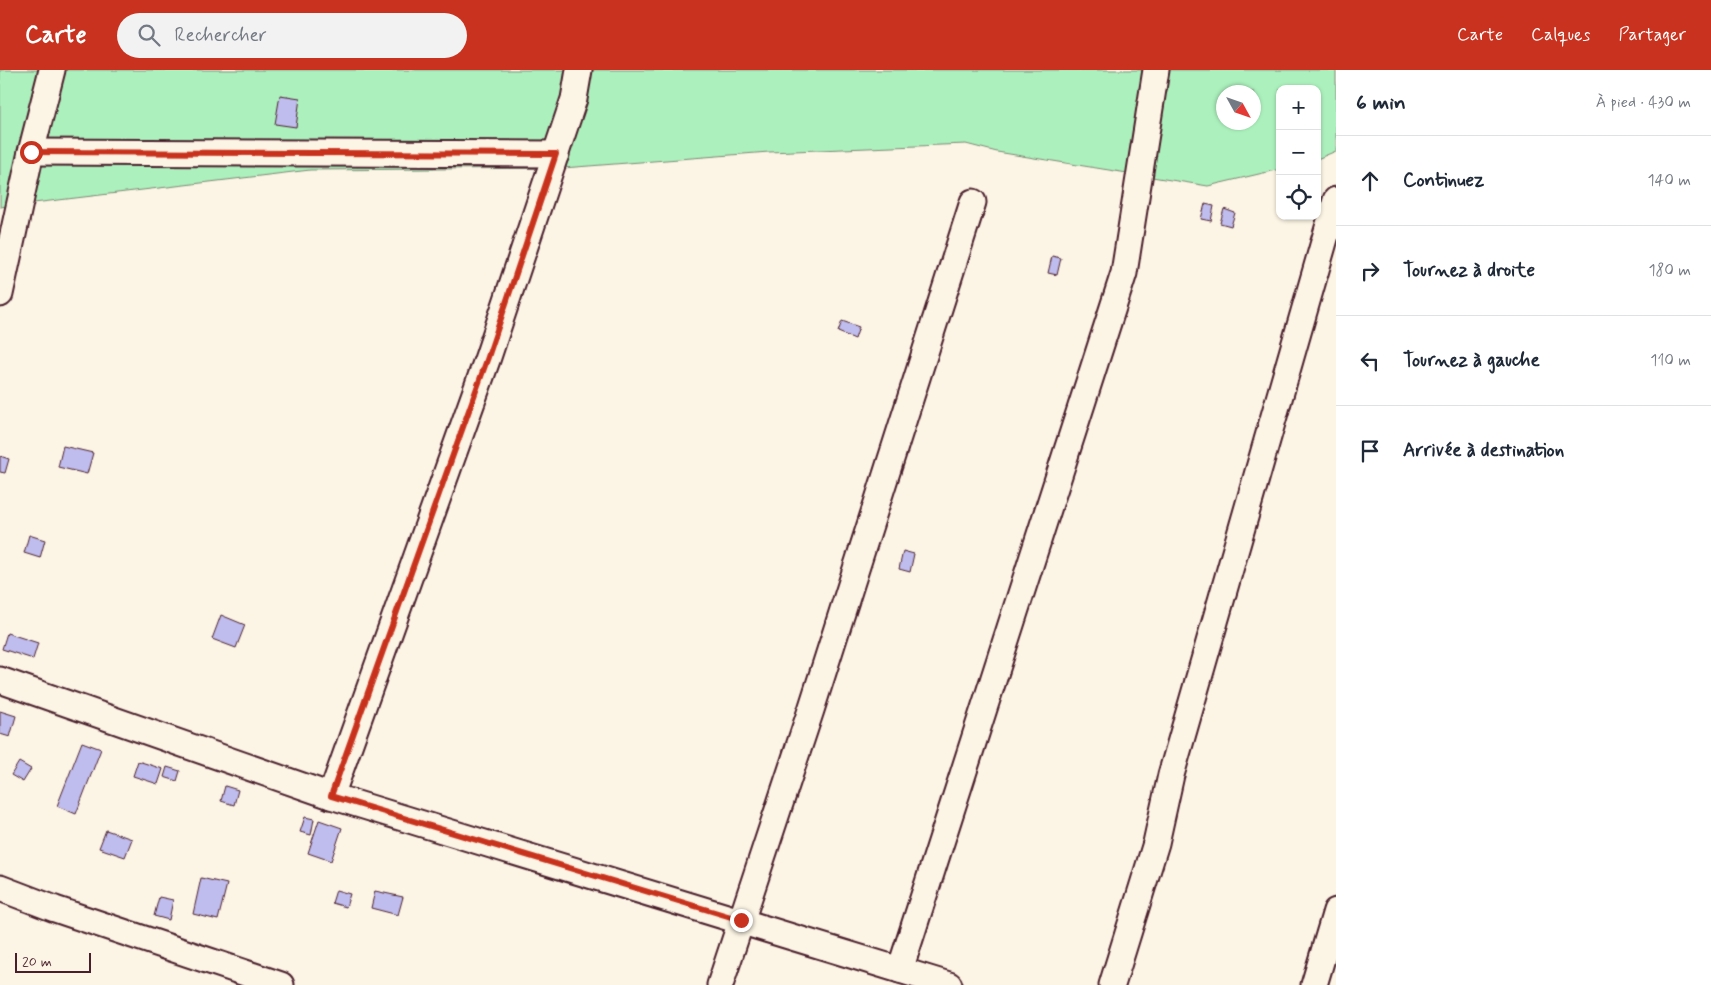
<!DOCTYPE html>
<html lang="fr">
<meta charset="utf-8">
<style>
:root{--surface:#fff;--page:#f2f2f3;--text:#1f2937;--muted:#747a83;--line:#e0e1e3;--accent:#c8321e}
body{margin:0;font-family:Mynerve,sans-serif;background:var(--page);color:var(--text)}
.controls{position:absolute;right:15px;top:15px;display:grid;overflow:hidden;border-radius:10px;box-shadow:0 1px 4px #0004}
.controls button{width:45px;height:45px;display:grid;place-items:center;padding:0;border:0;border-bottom:1px solid var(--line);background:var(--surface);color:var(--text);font:25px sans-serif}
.compass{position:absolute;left:1216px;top:15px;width:45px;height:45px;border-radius:50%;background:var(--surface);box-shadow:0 1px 4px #0004;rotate:130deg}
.scale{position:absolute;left:15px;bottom:12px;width:76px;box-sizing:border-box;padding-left:5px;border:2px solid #4a1f2b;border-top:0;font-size:14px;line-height:18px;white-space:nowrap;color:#4a1f2b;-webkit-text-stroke:4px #fcf5e5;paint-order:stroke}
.stop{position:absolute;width:15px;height:15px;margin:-11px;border:4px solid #c8321e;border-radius:50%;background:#fff}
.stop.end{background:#c8321e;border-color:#fff;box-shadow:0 1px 5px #0008}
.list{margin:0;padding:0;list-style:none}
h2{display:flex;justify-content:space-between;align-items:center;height:65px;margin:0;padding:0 20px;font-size:21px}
h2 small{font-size:16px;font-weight:400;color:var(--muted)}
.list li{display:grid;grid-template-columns:32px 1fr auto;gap:15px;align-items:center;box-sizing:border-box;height:90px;padding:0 20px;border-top:1px solid var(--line)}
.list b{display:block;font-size:19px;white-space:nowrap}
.list em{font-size:16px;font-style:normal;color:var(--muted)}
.icon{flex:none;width:28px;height:28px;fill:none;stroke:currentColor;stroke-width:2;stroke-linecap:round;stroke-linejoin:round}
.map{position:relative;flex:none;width:1336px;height:915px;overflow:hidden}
header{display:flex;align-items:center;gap:30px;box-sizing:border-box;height:70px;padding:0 25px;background:var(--accent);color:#fff}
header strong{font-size:24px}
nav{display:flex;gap:28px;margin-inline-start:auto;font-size:18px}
.search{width:350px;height:45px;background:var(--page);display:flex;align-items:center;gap:12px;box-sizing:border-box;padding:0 18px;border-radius:28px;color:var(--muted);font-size:19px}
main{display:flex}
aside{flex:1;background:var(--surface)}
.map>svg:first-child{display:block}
</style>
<header>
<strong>Carte</strong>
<div class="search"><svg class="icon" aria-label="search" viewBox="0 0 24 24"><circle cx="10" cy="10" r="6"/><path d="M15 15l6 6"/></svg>Rechercher</div>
<nav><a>Carte</a><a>Calques</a><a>Partager</a></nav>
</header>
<main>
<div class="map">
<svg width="1336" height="915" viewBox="0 0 1336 915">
<rect width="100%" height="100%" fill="#fcf5e5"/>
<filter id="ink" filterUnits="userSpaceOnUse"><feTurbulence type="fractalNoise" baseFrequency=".02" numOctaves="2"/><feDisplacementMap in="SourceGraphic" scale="10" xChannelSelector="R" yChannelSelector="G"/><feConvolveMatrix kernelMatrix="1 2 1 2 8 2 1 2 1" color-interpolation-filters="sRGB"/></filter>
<g filter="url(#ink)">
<!-- green -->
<path fill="#acf1bd" stroke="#7b8874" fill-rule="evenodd" d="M0,0H1336V81L1317,89V19H1280V99L1208,116L997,82L966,74L769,82L563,98L310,100L0,137ZM1224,22H1254V52H1224Z"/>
<!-- building -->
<g fill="#bfbcee" stroke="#4a1f2b">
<polygon points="280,25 300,28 296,57 275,54"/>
<polygon points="1205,134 1214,136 1211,151 1201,149"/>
<polygon points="1224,139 1235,143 1231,156 1220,153"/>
<polygon points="1052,186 1061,188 1057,205 1048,203"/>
<polygon points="842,251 859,257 855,269 838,262"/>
<polygon points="63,376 93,383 87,404 58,397"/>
<polygon points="0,386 9,389 5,403 0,402"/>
<polygon points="29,465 45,470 40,488 24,483"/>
<polygon points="903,481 914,484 910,502 899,499"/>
<polygon points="221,545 245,555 236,578 212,569"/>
<polygon points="7,563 38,573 33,589 2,579"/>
<polygon points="0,641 16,646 10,667 0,664"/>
<polygon points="82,672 101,679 76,744 57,736"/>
<polygon points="138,691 163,699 158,714 133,706"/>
<polygon points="19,692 31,699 23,712 11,705"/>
<polygon points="167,697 180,701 177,711 164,707"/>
<polygon points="225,716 238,720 234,735 221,731"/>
<polygon points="305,747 314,749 311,765 300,762"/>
<polygon points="319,750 342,758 331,791 308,783"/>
<polygon points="106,760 132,769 125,787 99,778"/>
<polygon points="201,808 227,814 218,850 193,844"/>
<polygon points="336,820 350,824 346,837 332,833"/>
<polygon points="375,821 403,827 398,845 371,838"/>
<polygon points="159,827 173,830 169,850 154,846"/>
</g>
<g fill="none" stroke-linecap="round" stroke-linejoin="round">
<!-- minor casing -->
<g stroke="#4a1f2b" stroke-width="29">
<g id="minor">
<polyline points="31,82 556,84"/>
<polyline points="0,224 31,82 52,0"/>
<polyline points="0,610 331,726 949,915"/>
<polyline points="331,726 488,287 574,29 579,0"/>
<polyline points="0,818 55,839 281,915"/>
<polyline points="900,900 1124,203 1156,0"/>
<polyline points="720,915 811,640 973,132"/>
<polyline points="1112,915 1156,773 1171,705 1336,130"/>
<polyline points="1314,915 1336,841"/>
</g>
</g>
<!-- minor -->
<use href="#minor" stroke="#fcf5e5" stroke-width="25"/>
</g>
</g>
<g fill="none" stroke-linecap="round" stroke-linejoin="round" filter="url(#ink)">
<!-- route -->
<polyline stroke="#c8321e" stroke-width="6" points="31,82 556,84 488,287 331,726 741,850"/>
</g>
</svg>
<div class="controls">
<button>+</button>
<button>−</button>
<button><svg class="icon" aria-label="locate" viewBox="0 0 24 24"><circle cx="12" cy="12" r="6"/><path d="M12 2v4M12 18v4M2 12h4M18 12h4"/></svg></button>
</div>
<svg class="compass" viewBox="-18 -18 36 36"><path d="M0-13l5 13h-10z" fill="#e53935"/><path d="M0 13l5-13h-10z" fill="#747a83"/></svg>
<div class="scale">20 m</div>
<div class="stop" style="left:31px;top:82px"></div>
<div class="stop end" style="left:741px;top:850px"></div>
</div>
<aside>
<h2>6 min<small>À pied · 430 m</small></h2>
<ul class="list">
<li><svg class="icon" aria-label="ahead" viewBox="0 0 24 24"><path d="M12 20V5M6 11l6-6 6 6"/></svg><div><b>Continuez</b></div><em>140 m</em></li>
<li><svg class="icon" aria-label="right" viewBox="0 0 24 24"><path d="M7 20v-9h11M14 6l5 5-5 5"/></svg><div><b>Tournez à droite</b></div><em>180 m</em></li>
<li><svg class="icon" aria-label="left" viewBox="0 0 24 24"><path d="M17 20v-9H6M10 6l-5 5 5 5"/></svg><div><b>Tournez à gauche</b></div><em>110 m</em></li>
<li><svg class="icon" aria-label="arrive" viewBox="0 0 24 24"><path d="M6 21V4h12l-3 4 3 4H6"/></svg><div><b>Arrivée à destination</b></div></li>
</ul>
</aside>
</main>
